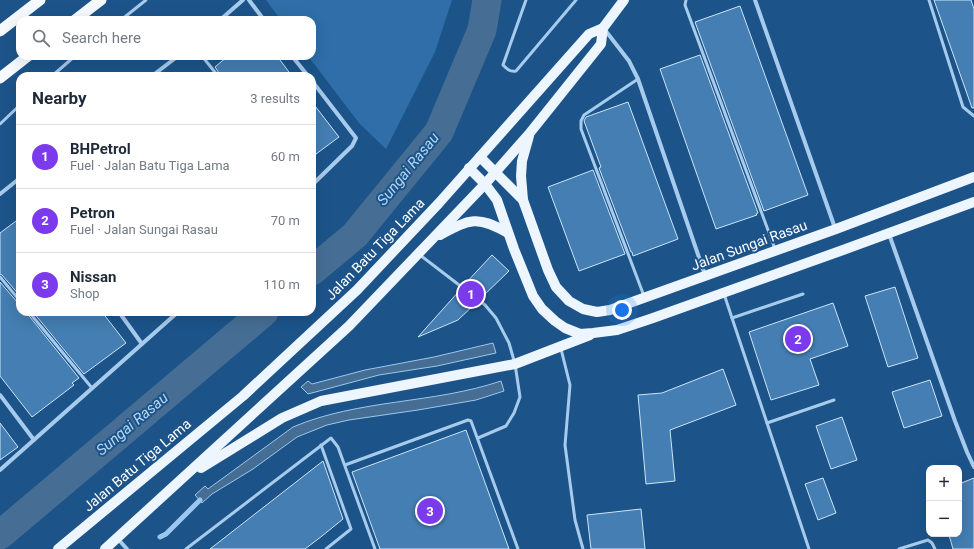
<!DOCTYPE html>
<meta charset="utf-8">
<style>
:root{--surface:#fff;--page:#f6f6f7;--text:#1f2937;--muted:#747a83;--line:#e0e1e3;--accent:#7c3aed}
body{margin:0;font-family:Roboto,sans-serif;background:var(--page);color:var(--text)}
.controls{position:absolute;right:12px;bottom:12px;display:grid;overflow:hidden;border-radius:8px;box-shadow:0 4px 16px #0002}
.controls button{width:36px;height:36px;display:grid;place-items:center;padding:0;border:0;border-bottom:1px solid var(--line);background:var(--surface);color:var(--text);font:20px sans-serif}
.you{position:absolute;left:622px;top:310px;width:14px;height:14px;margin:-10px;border:3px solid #fff;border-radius:50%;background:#1a73e8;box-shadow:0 0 0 6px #1a73e833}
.badge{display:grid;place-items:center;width:26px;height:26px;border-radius:50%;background:var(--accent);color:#fff;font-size:13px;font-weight:700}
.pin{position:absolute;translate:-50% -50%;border:2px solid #fff;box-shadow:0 1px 4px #0006}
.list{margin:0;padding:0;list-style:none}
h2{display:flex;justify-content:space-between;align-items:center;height:52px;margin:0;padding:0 16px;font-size:17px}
h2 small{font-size:13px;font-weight:400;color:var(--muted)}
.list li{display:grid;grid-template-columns:26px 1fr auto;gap:12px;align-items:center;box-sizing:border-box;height:64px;padding:0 16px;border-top:1px solid var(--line)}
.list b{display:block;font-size:15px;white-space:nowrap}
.list p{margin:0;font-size:13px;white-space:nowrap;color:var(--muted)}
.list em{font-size:13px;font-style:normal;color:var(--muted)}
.icon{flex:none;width:22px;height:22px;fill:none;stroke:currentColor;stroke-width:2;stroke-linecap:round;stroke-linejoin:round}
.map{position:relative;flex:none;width:974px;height:549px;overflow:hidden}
.search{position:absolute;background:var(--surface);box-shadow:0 4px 16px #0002;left:16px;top:16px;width:300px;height:44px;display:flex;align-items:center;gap:10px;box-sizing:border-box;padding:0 14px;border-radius:12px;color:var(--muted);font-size:15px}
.panel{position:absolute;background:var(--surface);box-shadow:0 4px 16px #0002;left:16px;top:72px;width:300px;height:244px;border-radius:12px}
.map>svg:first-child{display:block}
</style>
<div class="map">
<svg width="974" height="549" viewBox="0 0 974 549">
<rect width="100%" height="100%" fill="#1c548a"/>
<!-- green -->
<polygon fill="#2f6ea8" points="266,0 452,0 435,52 386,149 359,123 308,56 312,56 312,20 281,20"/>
<!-- water -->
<g fill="#466e94" stroke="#9ac7ee">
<polygon points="493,343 496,353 437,366 379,375 308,394 301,387 308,381 312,384 365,370 434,357"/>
<path d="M501,381L504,391L476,400L418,410L349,420L327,425L297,437L253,469L212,494L202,503L195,495L205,486L208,489L293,427C359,399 433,404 501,381Z"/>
</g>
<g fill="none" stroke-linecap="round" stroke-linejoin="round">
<!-- stream -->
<polyline stroke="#9ac7ee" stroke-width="5" points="160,537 166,534 200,500"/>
<!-- river -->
<g stroke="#466e94" stroke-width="29">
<polyline points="312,271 355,235 439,132 482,30 487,0"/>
<polyline points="0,535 264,312"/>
</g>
</g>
<!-- building -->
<g fill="#447eb2" stroke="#cce4f9">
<polygon points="934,0 971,0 974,9 974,108 972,108"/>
<polygon points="740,6 808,195 764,211 695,22"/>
<polygon points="700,55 758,213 756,214 757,215 716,229 660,69"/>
<polygon points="228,56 277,56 292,76 221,76 215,67"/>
<polygon points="312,102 339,137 312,157"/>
<polygon points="628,102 678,239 633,256 632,252 631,252 599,168 601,167 584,121 586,117"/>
<polygon points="593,170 625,254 579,271 548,187"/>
<polygon points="20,218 20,296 2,275 0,274 0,233"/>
<polygon points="492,255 509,271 481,298 477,298 477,302 458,320 418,337 460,290 463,291 465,290 466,288 464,285"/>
<polygon points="0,282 18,303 20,304 20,312 26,312 79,378 72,383 74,385 32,417 0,376"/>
<polygon points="895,287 918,358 888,367 865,296"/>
<polygon points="833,303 848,346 810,359 819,385 771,400 749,332"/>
<polygon points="33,312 102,312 126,343 84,374"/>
<polygon points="723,369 736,405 670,430 675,481 646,484 638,395 662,393"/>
<polygon points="930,380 942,416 904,428 892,392"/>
<polygon points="842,417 857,460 831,469 816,426"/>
<polygon points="0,423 18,447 0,460"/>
<polygon points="466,430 509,549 380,549 352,472"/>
<polygon points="323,461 343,519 322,536 305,549 210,549"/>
<polygon points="823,478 836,513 818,520 805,484"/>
<polygon points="974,478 974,549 953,549 949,535 959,534 959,484"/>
<polygon points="641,509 645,549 591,549 587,515"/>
</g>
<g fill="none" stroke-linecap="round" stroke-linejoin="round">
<!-- service -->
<g stroke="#a7cbec" stroke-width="3">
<path d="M526,0L503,65C508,70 510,72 516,71L576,0"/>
<polyline points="686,0 685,5 775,249"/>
<polyline points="929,0 963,107 974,116"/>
<polyline points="121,20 146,0"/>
<polyline points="202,56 218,76"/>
<polyline points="52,76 75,56"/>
<polyline points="638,79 584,115 581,121 581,129 644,296"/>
<polyline points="0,124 20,105"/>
<polyline points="420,255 463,288"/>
<polyline points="0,277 20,301"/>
<polyline points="724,294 809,549"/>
<polyline points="29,312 92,388"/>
<polyline points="732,318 803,294"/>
<polyline points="561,349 570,385 565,445 575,520 583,549"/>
<polyline points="767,423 834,400"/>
<polyline points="478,438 506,426 514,413 520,397 515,364 509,343 496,318 485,305 479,300"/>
<polyline points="321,445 351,529 326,549"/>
<polyline points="345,465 468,420 471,421 518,549"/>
<polyline points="186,549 331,438 338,447 375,549"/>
<polyline points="899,549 928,540 932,543 935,549"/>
</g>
<!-- minor -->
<g stroke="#a7cbec" stroke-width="4">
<polyline points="249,0 264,20"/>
<polyline points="755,0 835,228"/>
<polyline points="220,20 243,0"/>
<polyline points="605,30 629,61 638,79 705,275"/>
<polyline points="292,56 308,76"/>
<polyline points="152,76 178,56"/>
<polyline points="312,81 356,138 352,146 312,185"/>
<polyline points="0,194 20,178"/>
<polyline points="889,234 955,421 967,452 974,467"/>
<polyline points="119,312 142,344"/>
<polyline points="0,395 34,440"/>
<polyline points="0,470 178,312"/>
<polyline points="118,539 127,549"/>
</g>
<!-- primary -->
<g stroke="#edf5ff" stroke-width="10">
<polyline points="480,157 523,200 548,270 556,287 569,301 583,309 597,312 610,310 836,229 974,177"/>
<polyline points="469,168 485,184 497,200 514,249 533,296 542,309 555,321 565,328 580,334 593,333 617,330 653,318 843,250 974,202"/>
<polyline points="523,200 521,176 522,161 529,136"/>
<path d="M440,235C470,219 477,215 508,233"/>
<polyline points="201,468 282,418 321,401 515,364 590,335"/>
<polyline points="58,549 243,396 357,290 439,203 589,34 603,28"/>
<polyline points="105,549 349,326 485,184 529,134 601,44 603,28 624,0"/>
</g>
<!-- trunk -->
<g stroke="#f6faff" stroke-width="11">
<polyline points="75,20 101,0"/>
<polyline points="0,31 40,0"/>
<polyline points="0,78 28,56"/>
</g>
</g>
<g text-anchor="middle" stroke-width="4" stroke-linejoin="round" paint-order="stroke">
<!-- street labels -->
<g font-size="14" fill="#fff" stroke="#1c548a">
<text transform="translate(749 245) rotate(-20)" y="5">Jalan Sungai Rasau</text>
<text transform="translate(375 249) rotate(-46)" y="5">Jalan Batu Tiga Lama</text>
<text transform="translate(137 465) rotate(-40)" y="5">Jalan Batu Tiga Lama</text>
</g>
<!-- water labels -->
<g font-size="15" font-style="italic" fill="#b3d5f3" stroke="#1c548a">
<text transform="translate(408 169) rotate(-51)" y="5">Sungai Rasau</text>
<text transform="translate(132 424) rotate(-40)" y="5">Sungai Rasau</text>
</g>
</g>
</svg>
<div class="controls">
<button>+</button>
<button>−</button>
</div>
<div class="you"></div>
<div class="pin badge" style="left:471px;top:294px">1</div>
<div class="pin badge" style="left:798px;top:339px">2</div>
<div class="pin badge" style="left:430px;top:511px">3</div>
<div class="search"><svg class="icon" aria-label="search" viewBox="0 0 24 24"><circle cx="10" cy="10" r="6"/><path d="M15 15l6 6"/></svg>Search here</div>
<section class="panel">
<h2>Nearby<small>3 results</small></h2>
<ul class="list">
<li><span class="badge">1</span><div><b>BHPetrol</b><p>Fuel · Jalan Batu Tiga Lama</p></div><em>60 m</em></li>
<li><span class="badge">2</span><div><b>Petron</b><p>Fuel · Jalan Sungai Rasau</p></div><em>70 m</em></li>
<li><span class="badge">3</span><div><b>Nissan</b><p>Shop</p></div><em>110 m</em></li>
</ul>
</section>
</div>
